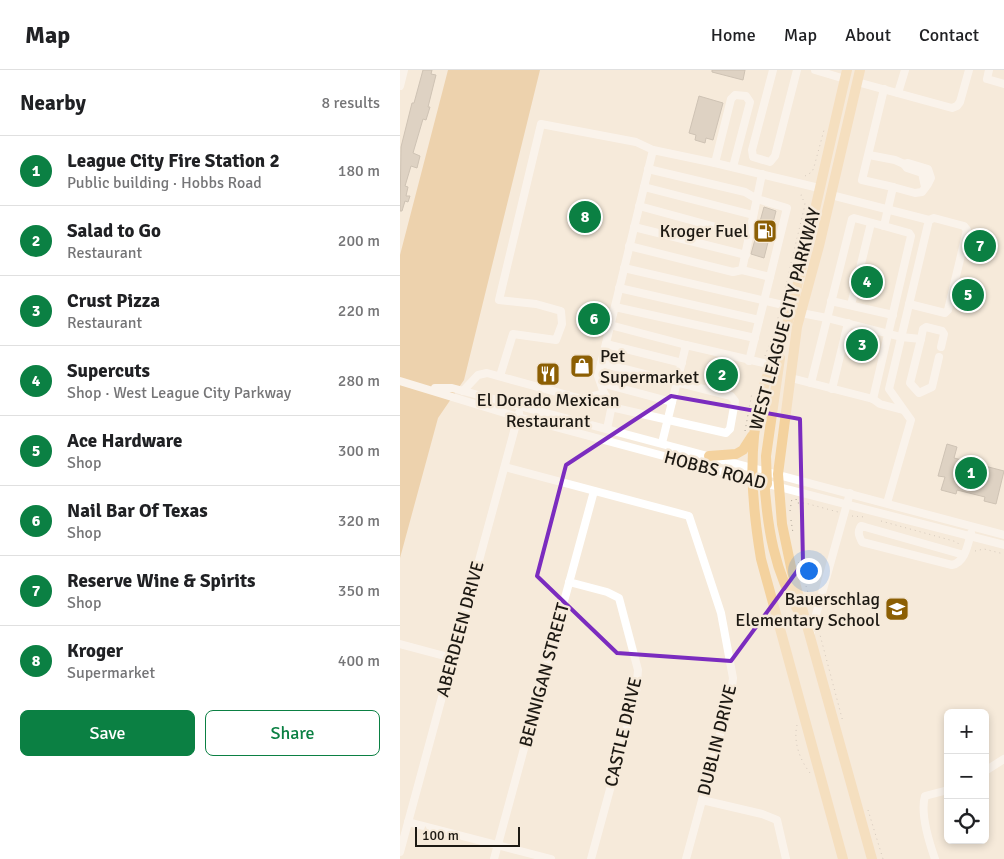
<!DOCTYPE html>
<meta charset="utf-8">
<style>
:root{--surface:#fff;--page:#f6f6f6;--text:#202124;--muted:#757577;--line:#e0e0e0;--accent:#0b8043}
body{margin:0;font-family:Signika,sans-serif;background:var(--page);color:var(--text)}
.controls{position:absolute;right:15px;bottom:15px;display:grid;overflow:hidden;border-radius:8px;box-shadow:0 2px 8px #0003}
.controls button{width:45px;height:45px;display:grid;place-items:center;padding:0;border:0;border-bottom:1px solid var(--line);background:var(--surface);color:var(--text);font:25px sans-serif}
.scale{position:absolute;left:15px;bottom:12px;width:105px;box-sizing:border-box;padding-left:5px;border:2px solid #1d1913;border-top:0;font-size:14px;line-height:18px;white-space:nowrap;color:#1d1913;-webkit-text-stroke:4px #f6eada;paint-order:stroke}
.you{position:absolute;left:408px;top:500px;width:18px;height:18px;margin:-12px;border:4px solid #fff;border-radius:50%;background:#1a73e8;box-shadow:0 0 0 8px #1a73e833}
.badge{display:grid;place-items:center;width:32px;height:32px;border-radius:50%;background:var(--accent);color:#fff;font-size:16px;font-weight:700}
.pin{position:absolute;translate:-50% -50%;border:2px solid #fff;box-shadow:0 1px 5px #0006}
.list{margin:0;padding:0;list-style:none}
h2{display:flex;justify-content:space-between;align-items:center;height:65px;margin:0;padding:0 20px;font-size:21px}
h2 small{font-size:16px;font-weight:400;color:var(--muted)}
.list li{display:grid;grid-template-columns:32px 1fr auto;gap:15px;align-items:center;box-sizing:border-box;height:70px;padding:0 20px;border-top:1px solid var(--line)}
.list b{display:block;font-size:19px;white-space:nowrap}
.list p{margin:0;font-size:16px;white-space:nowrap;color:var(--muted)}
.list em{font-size:16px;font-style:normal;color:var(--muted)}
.actions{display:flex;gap:10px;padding:15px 20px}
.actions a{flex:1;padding:11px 0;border:1px solid var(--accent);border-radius:8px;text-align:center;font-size:18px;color:var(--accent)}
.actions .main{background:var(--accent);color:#fff}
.icon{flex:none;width:28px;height:28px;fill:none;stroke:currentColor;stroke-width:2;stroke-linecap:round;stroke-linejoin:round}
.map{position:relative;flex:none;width:604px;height:789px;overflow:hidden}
header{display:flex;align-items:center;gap:30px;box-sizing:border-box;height:70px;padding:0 25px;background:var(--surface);border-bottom:1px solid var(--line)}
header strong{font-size:24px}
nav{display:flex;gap:28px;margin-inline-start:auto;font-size:18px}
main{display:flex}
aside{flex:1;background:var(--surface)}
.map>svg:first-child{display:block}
</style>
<header>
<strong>Map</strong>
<nav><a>Home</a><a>Map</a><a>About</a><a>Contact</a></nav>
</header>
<main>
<aside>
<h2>Nearby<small>8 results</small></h2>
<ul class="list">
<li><span class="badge">1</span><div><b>League City Fire Station 2</b><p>Public building · Hobbs Road</p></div><em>180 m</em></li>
<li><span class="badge">2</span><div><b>Salad to Go</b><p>Restaurant</p></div><em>200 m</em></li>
<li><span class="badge">3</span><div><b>Crust Pizza</b><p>Restaurant</p></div><em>220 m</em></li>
<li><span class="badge">4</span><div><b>Supercuts</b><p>Shop · West League City Parkway</p></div><em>280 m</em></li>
<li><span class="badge">5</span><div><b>Ace Hardware</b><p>Shop</p></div><em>300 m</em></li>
<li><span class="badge">6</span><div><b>Nail Bar Of Texas</b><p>Shop</p></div><em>320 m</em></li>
<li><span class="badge">7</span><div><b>Reserve Wine &amp; Spirits</b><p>Shop</p></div><em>350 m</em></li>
<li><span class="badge">8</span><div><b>Kroger</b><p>Supermarket</p></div><em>400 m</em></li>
</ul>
<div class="actions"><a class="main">Save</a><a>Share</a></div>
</aside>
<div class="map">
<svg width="604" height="789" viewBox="0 0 604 789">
<rect width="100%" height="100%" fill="#f6eada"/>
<!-- green -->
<polygon fill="#e3b675" points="48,0 140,0 64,310 38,348 0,488 0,185"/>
<!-- building -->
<g fill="#c1b6a7" stroke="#9e9485">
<polygon points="23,0 32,0 31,4 36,5 28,37 30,37 26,50 23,49 13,83 20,86 17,98 11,96 5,116 8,117 6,126 10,126 8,132 5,131 2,141 0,141 1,77 12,33 14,33"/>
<polygon points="312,0 345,0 343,10 312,2"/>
<polygon points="299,26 323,33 313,70 306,68 305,73 295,70 296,65 289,63"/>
<polygon points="364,137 376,141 364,188 351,184"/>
<polygon points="547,374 557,377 554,388 604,401 596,434 584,431 585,427 557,420 556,424 541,420 545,407 538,406"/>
</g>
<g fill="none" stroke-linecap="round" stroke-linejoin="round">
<!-- path -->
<g stroke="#ada497" stroke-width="1" stroke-dasharray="1 4" stroke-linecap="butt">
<polyline points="405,106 412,102 414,97 424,60"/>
<polyline points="383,227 404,139 405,133 401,126 402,122"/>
<polyline points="365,286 376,257 379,243"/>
<polyline points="345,361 352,323"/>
<polyline points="396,429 397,433 405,433 438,442"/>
<polyline points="390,441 392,428"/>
<polyline points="452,446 465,447"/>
<polyline points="391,450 393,463"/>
<polyline points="481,451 550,470 557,472 560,476"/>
<polyline points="575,481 584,479 604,484"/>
<polyline points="399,492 411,533"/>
<polyline points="419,561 443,652"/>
<path d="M397,655C393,672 400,690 410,703"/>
<polyline points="468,740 483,789"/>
</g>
<!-- minor -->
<g stroke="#fff" stroke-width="8">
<polyline points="373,0 352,80 353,87 370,92 375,86 397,0"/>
<polyline points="415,0 445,9"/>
<polyline points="589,0 587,9 604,14"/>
<polyline points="457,12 552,38 557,36 560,32 569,0"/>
<polyline points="0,16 4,0"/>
<polyline points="498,23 505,0"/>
<polyline points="469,85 495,90 504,94 507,98 522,103 525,117"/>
<polyline points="315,93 331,29 335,25 346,26 350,32 333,97"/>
<polyline points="248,99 345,122 357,129 387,138 370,207"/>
<polyline points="244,117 353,145"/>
<polyline points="493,117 515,123 522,122 528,114 531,108 528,99 508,93 504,94"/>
<polyline points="431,125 529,150 489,319 511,350 487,433"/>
<polyline points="239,136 349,166"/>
<polyline points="234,157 346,185"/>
<polyline points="229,176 333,202 342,200"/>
<polyline points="224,198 392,237"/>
<polyline points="219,218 359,250"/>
<polyline points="431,231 493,245"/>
<polyline points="509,234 545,243 548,240 567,160 564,156 534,148 529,150"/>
<polyline points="451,235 471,153"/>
<polyline points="215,237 355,268"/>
<polyline points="401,243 427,248 501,267 521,269 523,259 526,257 542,261 544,264 541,277"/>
<polyline points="210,255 286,275"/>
<polyline points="521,269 510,313 519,323 532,317 539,287"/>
<polyline points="206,274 282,293"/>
<polyline points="349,291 370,207 342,200 362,104"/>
<polyline points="201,293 331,326 335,331 330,359 326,363 211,337"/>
<polyline points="100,306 113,264 156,270 162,254 161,241 136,234 99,230 141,54 236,72 253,80"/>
<polyline points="391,308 473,329 480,334 503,340"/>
<polyline points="0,311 118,347 379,417 604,475"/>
<polyline points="201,313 272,332"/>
<polyline points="411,313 452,149 454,148 484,156"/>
<polyline points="35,318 52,318 604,465"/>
<polyline points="432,319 448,253"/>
<polyline points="63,321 78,305 87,303 182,329 204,323 212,335 207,359"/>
<polyline points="204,323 198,306 253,80 315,93 419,118"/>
<polyline points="473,329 511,166 509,163 484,156 493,117 462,110 484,19"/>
<polyline points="262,373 286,275 372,295"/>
<polyline points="105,397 289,446 321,543 333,608 331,624 286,789"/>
<path d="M564,485L465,457L461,456C457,462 459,466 462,472L552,495C565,493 568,474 571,463"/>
<polyline points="169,512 207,522 219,528 238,600 236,624 191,789"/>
<polyline points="410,566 450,423"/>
<polyline points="0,574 52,588"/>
<polyline points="585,701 604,689"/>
<polyline points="302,730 362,744 377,750 386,789"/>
<polyline points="8,752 151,789"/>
<polyline points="0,782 119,343"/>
<polyline points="94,789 194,421"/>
<path d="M535,789C529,772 520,743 525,726L548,720"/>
</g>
<!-- major -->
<g stroke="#f4d29e" stroke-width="10">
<polyline points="460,0 419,176 397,257 378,404 382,454 392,502 472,789"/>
<polyline points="309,386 336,384 343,380 352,366"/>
<path d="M364,407C367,456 374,502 400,544"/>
<polyline points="367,414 366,386 380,288"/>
<path d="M443,789L361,489C352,435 347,377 362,323C369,295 384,269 391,241C411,161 428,80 447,0"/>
</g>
</g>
<!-- marked area -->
<path d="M0 0H604V789H0ZM271,326L400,349L403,493L331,591L217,583L137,506L166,395Z" fill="#f6eada" fill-opacity=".55" fill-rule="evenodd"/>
<path fill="none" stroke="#7b2cbf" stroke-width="4" stroke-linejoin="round" d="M271,326L400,349L403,493L331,591L217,583L137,506L166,395Z"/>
<!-- icons -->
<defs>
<g id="fuel-square" transform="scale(1.25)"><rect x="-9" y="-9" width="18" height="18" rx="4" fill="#8c5f04" stroke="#f6eada"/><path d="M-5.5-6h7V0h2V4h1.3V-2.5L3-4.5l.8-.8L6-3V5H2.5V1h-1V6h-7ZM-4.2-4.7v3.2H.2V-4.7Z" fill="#fff"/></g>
<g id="shop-square" transform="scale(1.25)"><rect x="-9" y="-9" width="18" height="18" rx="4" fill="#8c5f04" stroke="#f6eada"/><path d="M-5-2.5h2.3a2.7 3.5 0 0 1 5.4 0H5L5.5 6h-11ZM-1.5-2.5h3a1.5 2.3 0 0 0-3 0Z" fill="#fff"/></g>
<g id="restaurant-square" transform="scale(1.25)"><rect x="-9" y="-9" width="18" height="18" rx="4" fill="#8c5f04" stroke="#f6eada"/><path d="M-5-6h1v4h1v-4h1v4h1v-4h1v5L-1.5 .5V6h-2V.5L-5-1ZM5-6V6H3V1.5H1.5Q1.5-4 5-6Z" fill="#fff"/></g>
<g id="school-square" transform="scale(1.25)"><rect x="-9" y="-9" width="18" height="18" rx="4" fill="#8c5f04" stroke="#f6eada"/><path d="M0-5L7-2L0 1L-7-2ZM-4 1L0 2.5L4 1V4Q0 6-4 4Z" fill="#fff"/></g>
</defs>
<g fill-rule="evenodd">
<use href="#fuel-square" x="365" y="161"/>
<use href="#shop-square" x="182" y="296"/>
<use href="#restaurant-square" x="148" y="304"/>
<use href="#school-square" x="497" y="539"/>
</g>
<g text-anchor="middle" stroke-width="5" stroke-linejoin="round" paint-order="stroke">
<!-- poi labels -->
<g font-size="18" fill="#1d1913" stroke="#f6eada" text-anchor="end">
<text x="348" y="167">Kroger Fuel</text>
<text x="200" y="292" text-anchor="start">Pet<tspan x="200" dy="21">Supermarket</tspan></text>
<text x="148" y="336" text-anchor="middle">El Dorado Mexican<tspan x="148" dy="21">Restaurant</tspan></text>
<text x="480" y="535">Bauerschlag<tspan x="480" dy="21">Elementary School</tspan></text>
</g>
<!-- street labels -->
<g font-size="18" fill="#1d1913" stroke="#f6eada">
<text transform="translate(385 249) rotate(-75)" y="6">WEST LEAGUE CITY PARKWAY</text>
<text transform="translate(315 400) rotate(15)" y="6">HOBBS ROAD</text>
<text transform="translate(60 559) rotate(-75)" y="6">ABERDEEN DRIVE</text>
<text transform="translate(144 605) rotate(-75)" y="6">BENNIGAN STREET</text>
<text transform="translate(223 662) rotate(-77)" y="6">CASTLE DRIVE</text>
<text transform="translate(317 670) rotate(-76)" y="6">DUBLIN DRIVE</text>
</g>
</g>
</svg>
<div class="controls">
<button>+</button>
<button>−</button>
<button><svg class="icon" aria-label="locate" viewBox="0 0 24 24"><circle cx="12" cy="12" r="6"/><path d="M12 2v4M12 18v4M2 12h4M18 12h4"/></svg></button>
</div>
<div class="scale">100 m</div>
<div class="you"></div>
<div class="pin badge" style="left:571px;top:403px">1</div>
<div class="pin badge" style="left:322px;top:305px">2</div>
<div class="pin badge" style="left:462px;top:275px">3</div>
<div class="pin badge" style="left:467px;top:212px">4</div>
<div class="pin badge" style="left:568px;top:225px">5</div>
<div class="pin badge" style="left:194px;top:249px">6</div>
<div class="pin badge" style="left:580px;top:176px">7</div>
<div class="pin badge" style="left:185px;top:147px">8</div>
</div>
</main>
